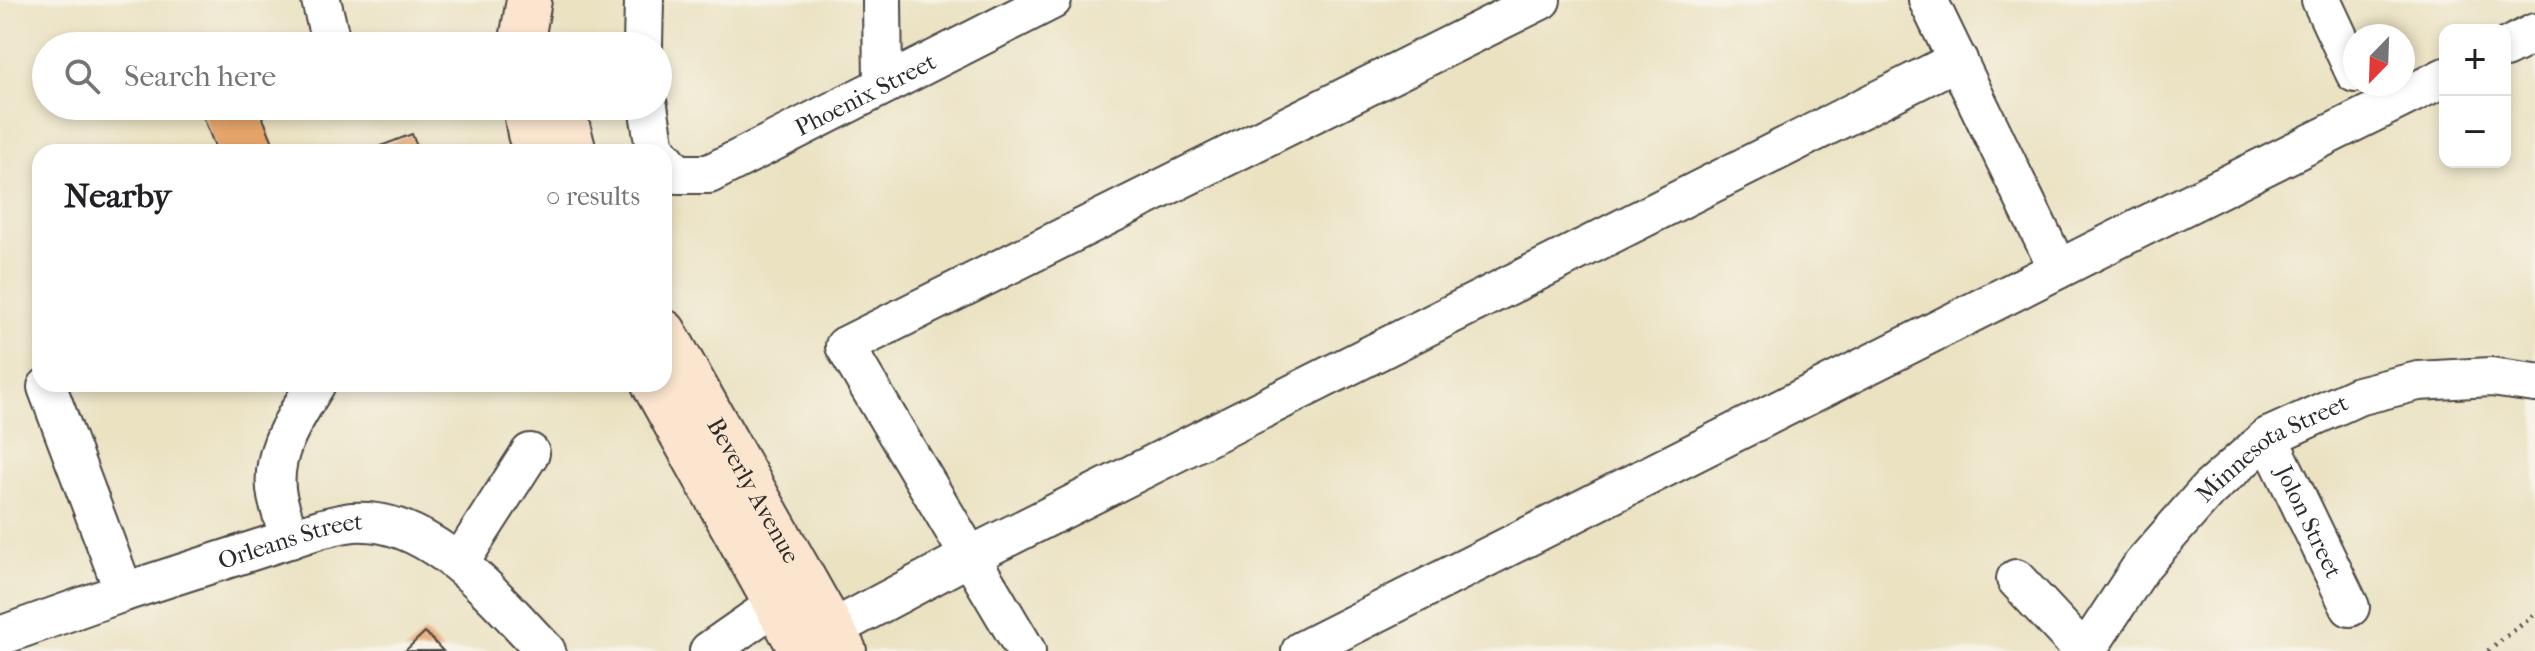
<!DOCTYPE html>
<meta charset="utf-8">
<style>
:root{--surface:#fff;--page:#f2f2f2;--text:#202124;--muted:#757577;--line:#e0e0e0}
body{margin:0;font-family:"IM FELL French Canon",serif;background:var(--page);color:var(--text)}
.controls{position:absolute;right:24px;top:24px;display:grid;overflow:hidden;border-radius:16px;box-shadow:0 4px 12px #0003}
.controls button{width:72px;height:72px;display:grid;place-items:center;padding:0;border:0;border-bottom:2px solid var(--line);background:var(--surface);color:var(--text);font:40px sans-serif}
.compass{position:absolute;left:2343px;top:24px;width:72px;height:72px;border-radius:50%;background:var(--surface);box-shadow:0 4px 12px #0003;rotate:203deg}
.list{margin:0;padding:0;list-style:none}
h2{display:flex;justify-content:space-between;align-items:center;height:104px;margin:0;padding:0 32px;font-size:34px}
h2 small{font-size:26px;font-weight:400;color:var(--muted)}
.icon{flex:none;width:44px;height:44px;fill:none;stroke:currentColor;stroke-width:2;stroke-linecap:round;stroke-linejoin:round}
.map{position:relative;flex:none;width:2535px;height:651px;overflow:hidden}
.search{position:absolute;background:var(--surface);box-shadow:0 4px 12px #0003;left:32px;top:32px;width:640px;height:88px;display:flex;align-items:center;gap:20px;box-sizing:border-box;padding:0 28px;border-radius:44px;color:var(--muted);font-size:30px}
.panel{position:absolute;background:var(--surface);box-shadow:0 4px 12px #0003;left:32px;top:144px;width:640px;height:248px;border-radius:24px}
.map>svg:first-child{display:block}
</style>
<div class="map">
<svg width="2535" height="651" viewBox="0 0 2535 651">
<rect width="100%" height="100%" fill="#f7f3e8"/>
<filter id="ink" filterUnits="userSpaceOnUse"><feTurbulence type="fractalNoise" baseFrequency=".0125" numOctaves="2"/><feDisplacementMap in="SourceGraphic" scale="16" xChannelSelector="R" yChannelSelector="G"/><feConvolveMatrix kernelMatrix="1 2 1 2 8 2 1 2 1" color-interpolation-filters="sRGB"/></filter>
<filter id="wash" filterUnits="userSpaceOnUse"><feTurbulence type="fractalNoise" baseFrequency=".006" numOctaves="4" result="noise"/><feDisplacementMap in="SourceGraphic" scale="32" xChannelSelector="R" yChannelSelector="G"/><feGaussianBlur stdDeviation="1.8" result="paint"/><feColorMatrix in="noise" values="0 0 0 0 0 0 0 0 0 0 0 0 0 0 0 0 0 1.4 0 .05"/><feComposite in="paint" operator="in"/></filter>
<g filter="url(#wash)">
<rect width="100%" height="100%" fill="#ebe2c2"/>
<g id="blocks">
<!-- building -->
<g fill="#e7a469">
<polygon points="199,106 258,106 274,145 257,152 217,152"/>
<polygon points="412,134 419,152 365,152"/>
<polygon points="425,632 443,651 405,651"/>
</g>
</g>
</g>
<g filter="url(#ink)">
<use href="#blocks" fill-opacity="0" stroke="#484642" stroke-width="2"/>
<g fill="none" stroke-linecap="round" stroke-linejoin="round">
<!-- street casing -->
<g stroke="#484642" stroke-width="42">
<g id="street">
<polyline points="321,0 332,46"/>
<polyline points="882,0 883,85"/>
<polyline points="1928,0 2058,269"/>
<polyline points="2321,0 2355,73"/>
<polyline points="643,46 644,0"/>
<polyline points="2505,48 2535,33"/>
<polyline points="648,106 655,148 659,152"/>
<path id="s1" d="M664,158L677,174H709L1052,0"/>
<polyline points="47,387 124,592"/>
<path id="s2" d="M2268,437L2350,607"/>
<path d="M290,539C286,525 280,510 277,496C269,454 295,418 316,384"/>
<polyline points="460,562 530,453"/>
<polyline points="2016,579 2083,651"/>
<path id="s3" d="M0,636L124,592L323,528C333,526 343,523 353,522C432,516 497,601 546,651"/>
<polyline points="805,644 970,556 1958,60"/>
<polyline points="709,651 798,589"/>
<polyline points="1026,651 845,346 1541,0"/>
<polyline points="1301,651 2140,228 2445,77"/>
<path id="s4" d="M2086,651L2143,564L2208,490L2268,437L2358,396L2418,381L2491,377L2535,383"/>
</g>
</g>
<!-- secondary casing -->
<g stroke="#484642" stroke-width="48">
<g id="secondary">
<polyline points="521,46 529,0"/>
<polyline points="525,106 530,134 537,152"/>
<polyline points="562,106 574,152"/>
<path id="s5" d="M664,332L844,651"/>
<polyline points="654,384 802,651"/>
</g>
</g>
<!-- path -->
<polyline stroke="#484642" stroke-width="5" stroke-dasharray="2 6" stroke-linecap="butt" points="2488,651 2535,614"/>
<!-- street -->
<use href="#street" stroke="#fff" stroke-width="38"/>
<!-- secondary -->
<use href="#secondary" stroke="#fbe5cf" stroke-width="44"/>
</g>
</g>
<g text-anchor="middle" stroke-width="7" stroke-linejoin="round" paint-order="stroke">
<!-- street labels -->
<g font-size="24" fill="#2b2b2b" stroke="#f7f3e8">
<text dy="8" stroke="none"><textPath href="#s1" startOffset="228">Phoenix Street</textPath></text>
<text dy="8" stroke="none"><textPath href="#s4" startOffset="280">Minnesota Street</textPath></text>
<text dy="8" stroke="none"><textPath href="#s5" startOffset="182">Beverly Avenue</textPath></text>
<text dy="8" stroke="none"><textPath href="#s2" startOffset="94">Jolon Street</textPath></text>
<text dy="8" stroke="none"><textPath href="#s3" startOffset="306">Orleans Street</textPath></text>
</g>
</g>
</svg>
<div class="controls">
<button>+</button>
<button>−</button>
</div>
<svg class="compass" viewBox="-18 -18 36 36"><path d="M0-13l5 13h-10z" fill="#e53935"/><path d="M0 13l5-13h-10z" fill="#757577"/></svg>
<div class="search"><svg class="icon" aria-label="search" viewBox="0 0 24 24"><circle cx="10" cy="10" r="6"/><path d="M15 15l6 6"/></svg>Search here</div>
<section class="panel">
<h2>Nearby<small>0 results</small></h2>
<ul class="list">
</ul>
</section>
</div>
